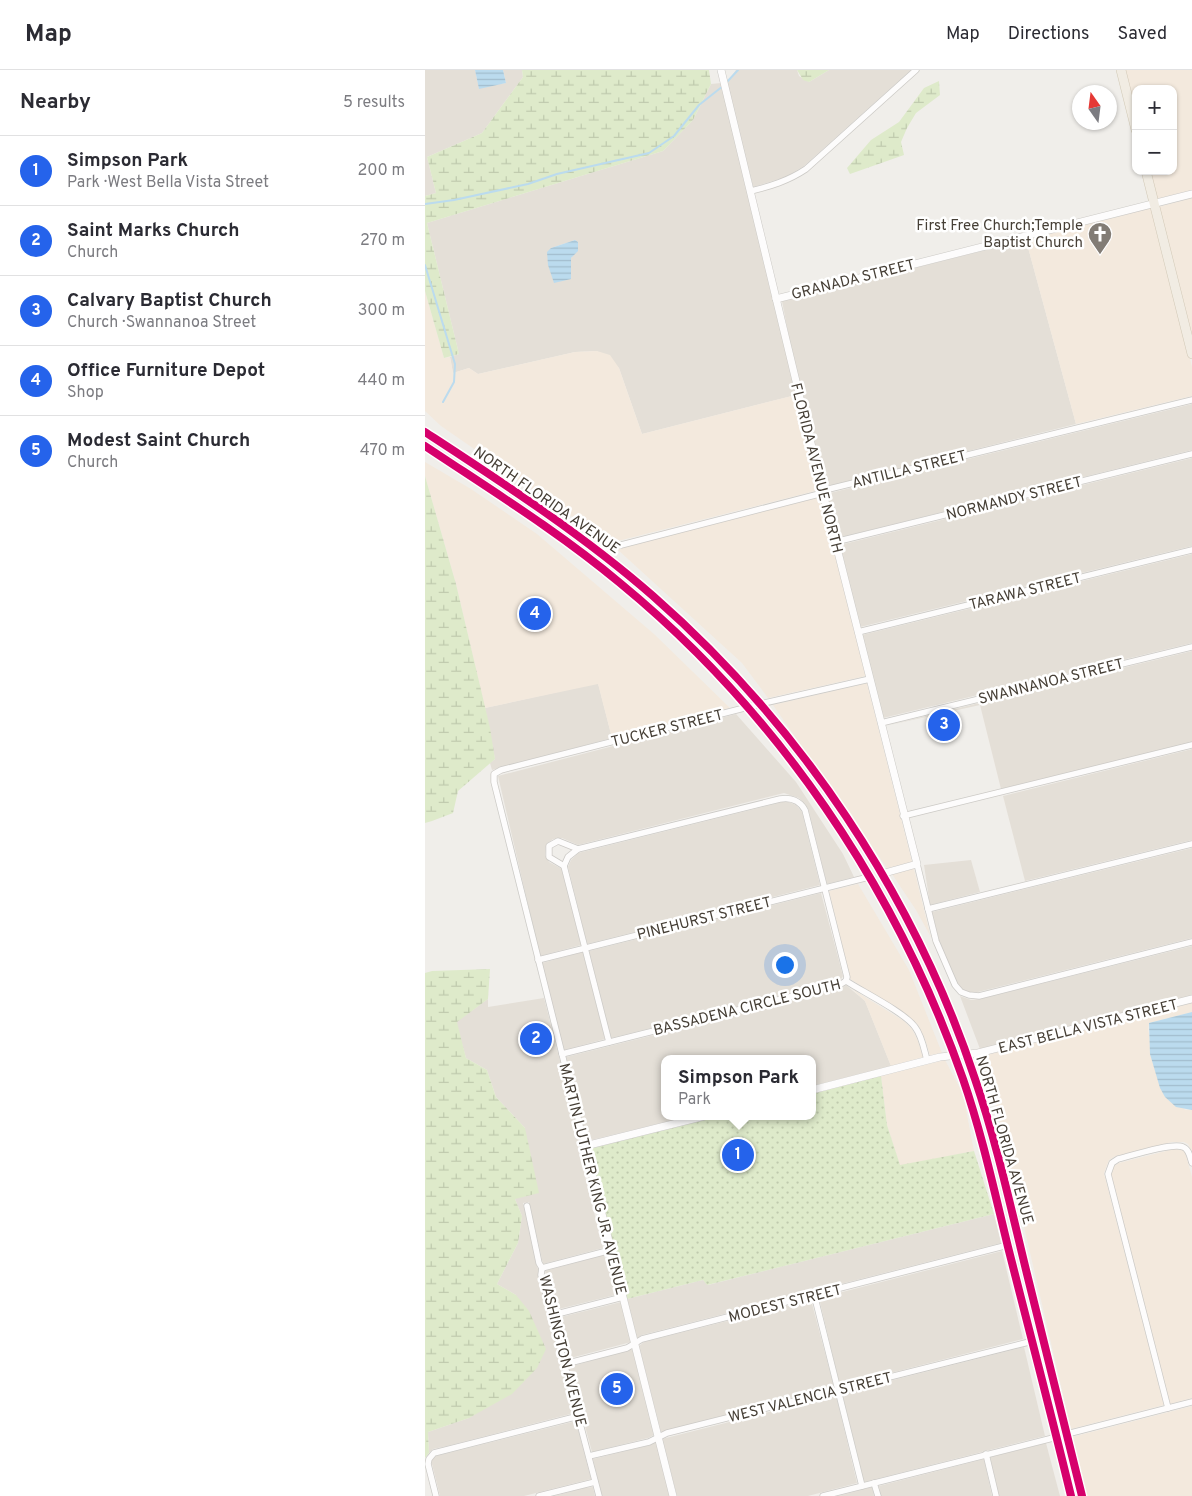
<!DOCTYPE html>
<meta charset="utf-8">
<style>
:root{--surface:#fff;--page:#f7f7f7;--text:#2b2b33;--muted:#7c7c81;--line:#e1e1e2;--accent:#2563eb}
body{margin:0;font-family:Overpass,sans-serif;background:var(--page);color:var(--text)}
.controls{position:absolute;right:15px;top:15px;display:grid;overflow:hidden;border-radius:10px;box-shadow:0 1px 4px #0004}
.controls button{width:45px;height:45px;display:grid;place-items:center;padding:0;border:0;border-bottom:1px solid var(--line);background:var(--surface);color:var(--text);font:25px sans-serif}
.compass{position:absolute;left:647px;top:15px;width:45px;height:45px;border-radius:50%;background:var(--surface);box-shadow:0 1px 4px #0004;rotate:346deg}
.you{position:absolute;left:359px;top:894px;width:18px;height:18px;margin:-12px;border:4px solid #fff;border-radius:50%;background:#1a73e8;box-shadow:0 0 0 8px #1a73e833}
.badge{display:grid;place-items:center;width:32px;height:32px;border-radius:50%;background:var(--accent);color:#fff;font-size:16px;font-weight:700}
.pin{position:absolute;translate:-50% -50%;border:2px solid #fff;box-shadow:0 1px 5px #0006}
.popup{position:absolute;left:236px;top:985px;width:155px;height:65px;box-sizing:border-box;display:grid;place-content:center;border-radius:10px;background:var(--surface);filter:drop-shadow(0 1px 4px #0005);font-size:16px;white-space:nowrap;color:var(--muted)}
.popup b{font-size:19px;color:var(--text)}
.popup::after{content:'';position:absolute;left:50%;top:100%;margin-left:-10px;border:10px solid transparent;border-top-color:var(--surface)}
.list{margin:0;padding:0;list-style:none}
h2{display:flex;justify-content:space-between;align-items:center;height:65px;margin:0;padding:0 20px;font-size:21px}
h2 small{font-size:16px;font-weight:400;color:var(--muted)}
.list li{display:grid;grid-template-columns:32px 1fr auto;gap:15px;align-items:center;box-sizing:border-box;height:70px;padding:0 20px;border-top:1px solid var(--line)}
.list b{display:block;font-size:19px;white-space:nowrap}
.list p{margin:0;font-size:16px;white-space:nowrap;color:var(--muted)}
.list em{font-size:16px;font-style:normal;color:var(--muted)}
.map{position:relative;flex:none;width:767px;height:1426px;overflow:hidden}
header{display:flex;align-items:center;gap:30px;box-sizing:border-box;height:70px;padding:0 25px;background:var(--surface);border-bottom:1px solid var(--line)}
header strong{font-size:24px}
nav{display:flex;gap:28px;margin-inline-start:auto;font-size:18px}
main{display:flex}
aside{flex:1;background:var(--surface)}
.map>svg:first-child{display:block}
</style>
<header>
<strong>Map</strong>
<nav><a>Map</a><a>Directions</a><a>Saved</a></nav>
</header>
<main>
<aside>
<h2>Nearby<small>5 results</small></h2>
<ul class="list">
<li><span class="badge">1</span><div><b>Simpson Park</b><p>Park · West Bella Vista Street</p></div><em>200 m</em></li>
<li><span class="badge">2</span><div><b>Saint Marks Church</b><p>Church</p></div><em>270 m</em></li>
<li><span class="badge">3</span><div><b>Calvary Baptist Church</b><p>Church · Swannanoa Street</p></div><em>300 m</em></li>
<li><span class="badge">4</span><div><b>Office Furniture Depot</b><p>Shop</p></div><em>440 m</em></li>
<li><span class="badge">5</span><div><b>Modest Saint Church</b><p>Church</p></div><em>470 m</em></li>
</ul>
</aside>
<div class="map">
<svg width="767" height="1426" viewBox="0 0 767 1426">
<defs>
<pattern id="wetland-marsh" width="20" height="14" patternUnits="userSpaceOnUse" patternTransform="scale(1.25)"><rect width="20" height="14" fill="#deeaca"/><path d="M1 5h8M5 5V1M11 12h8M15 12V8" fill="none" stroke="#c0caae"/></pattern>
<pattern id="park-dots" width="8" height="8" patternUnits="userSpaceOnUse" patternTransform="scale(1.25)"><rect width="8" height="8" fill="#deeaca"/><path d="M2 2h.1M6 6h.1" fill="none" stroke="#c0caae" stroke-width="1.8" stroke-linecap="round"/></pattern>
<pattern id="water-rules" width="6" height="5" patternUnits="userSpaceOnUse" patternTransform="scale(1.25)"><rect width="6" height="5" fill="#bbdbee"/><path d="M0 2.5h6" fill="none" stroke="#a2bdcd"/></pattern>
</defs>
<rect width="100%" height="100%" fill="#f0eeea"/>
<!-- residential -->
<g fill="#e4dfd7" fill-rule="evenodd">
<polygon points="0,0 50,0 54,18 81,13 78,0 97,0 98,7 57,63 2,87 11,123 0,126"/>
<polygon points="311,0 372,0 374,6 384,12 404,0 486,0 379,96 361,107 328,117 302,13"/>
<path d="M296,13L371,325L217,364L194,298L172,281L150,282L53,304L44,298L28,303L25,287L34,284L2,153L238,81L268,50L286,14ZM150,170L153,172L150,183L146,188V209L126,178Z"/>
<polygon points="601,170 651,354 400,417 365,273 357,231"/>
<polygon points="767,334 767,380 413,468 402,425 405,423"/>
<polygon points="767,388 767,476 435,557 415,475"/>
<polygon points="767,484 767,573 458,648 437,565"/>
<polygon points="767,581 767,672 576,719 555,635 460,656"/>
<polygon points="173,613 187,668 67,700 65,693 70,689 60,638"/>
<polygon points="311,644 371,712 418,784 429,807 402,814 383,738 374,728 359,723 153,775 137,768 128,769 121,775 120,785 124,792 137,799 156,875 115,886 73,706"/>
<polygon points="767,679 767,770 600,811 578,726"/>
<polygon points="361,731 371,735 377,742 395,815 162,874 143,797 146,790 153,783"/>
<polygon points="767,778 767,868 553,922 544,922 537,919 532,913 514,870 507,842"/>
<polygon points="546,790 555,822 505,835 499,795"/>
<polygon points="396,823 418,906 415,911 186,968 164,881"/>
<polygon points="767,876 767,926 555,979 535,926 546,930 555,929"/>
<polygon points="158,882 180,969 139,980 117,893"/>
<polygon points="421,915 440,931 466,996 387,1016 387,989 239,989 239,1046 264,1046 162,1071 141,987 417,918"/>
<polygon points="119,928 157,1077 153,1078 178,1178 118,1194 104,1132 98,1133 111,1194 113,1199 113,1206 149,1343 22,1376 8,1379 4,1383 3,1362 44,1348 91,1225 72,1214 93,1173 97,1146 90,1129 100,1058 71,1027 62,1000 41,988 31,952 63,929 63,937"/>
<polygon points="569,1144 576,1173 217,1265 212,1268 202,1229 278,1210 283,1215"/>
<polygon points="577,1181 598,1269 415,1316 394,1228"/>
<polygon points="179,1185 181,1192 186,1192 194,1224 130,1240 120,1201"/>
<polygon points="386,1230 409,1317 236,1362 214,1276 219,1272"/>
<polygon points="196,1232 206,1272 142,1289 132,1248"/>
<polygon points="599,1277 620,1366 439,1412 417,1323"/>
<polygon points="208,1279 229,1365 223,1368 167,1382 144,1297"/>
<polygon points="411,1325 432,1413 383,1426 252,1426 237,1369"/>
<polygon points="151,1351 166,1409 99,1426 15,1426 7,1394 7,1390 11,1386"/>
<polygon points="231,1372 245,1426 177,1426 168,1389 225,1375"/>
<polygon points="621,1373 635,1426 574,1426 565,1387"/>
<polygon points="559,1389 567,1426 456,1426 454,1416"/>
<polygon points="168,1417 170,1426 129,1426 159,1418"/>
<polygon points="447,1417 449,1426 413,1426"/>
</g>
<!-- commercial -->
<g fill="#f3e9dd">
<polygon points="700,0 767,0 767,120 731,129 724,101 748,101 748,19 711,19 711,45"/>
<polygon points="767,128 767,270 733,137"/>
<polygon points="727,138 767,297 767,326 651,354 601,170"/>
<polygon points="0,221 19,288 25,287 28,303 44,298 53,304 150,282 172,281 185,285 194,298 217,364 371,325 394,420 185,473 16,356 0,341"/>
<polygon points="0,392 46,419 112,464 229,564 305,638 187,668 173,614 60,638 31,514 0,406"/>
<polygon points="395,427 441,606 343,628 317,593 192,479"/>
<polygon points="442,613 487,792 462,798 348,635"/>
<polygon points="489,799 505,864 507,869 491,840 467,804"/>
<polygon points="433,814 484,900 517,983 505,985 500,969 493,955 483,946 425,909 404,821"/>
<polygon points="427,919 479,951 487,959 493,971 498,987 466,996 440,931"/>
<polygon points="767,933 767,942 724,953 723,959 725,970 725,984 760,1040 767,1040 767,1082 763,1074 759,1072 747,1072 691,1086 684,1090 679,1103 739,1335 646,1359 571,1036 557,986"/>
<polygon points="520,990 538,1024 549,1081 475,1096 462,1055 456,1006"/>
<polygon points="749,1079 758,1080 760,1082 767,1107 767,1328 745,1334 686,1104 689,1096 694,1093"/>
<polygon points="767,1336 767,1426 661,1426 647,1367"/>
</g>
<!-- wetland -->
<g fill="url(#wetland-marsh)">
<polygon points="97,0 284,0 286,14 268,50 238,81 2,153 34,284 19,288 0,221 0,126 11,123 2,87 57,63 98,7"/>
<polygon points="372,0 404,0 384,12 378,10"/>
<polygon points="514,11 515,25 491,43 482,58 476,72 479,85 425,104 422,98 446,70 474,52 499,18"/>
<polygon points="0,406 31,514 65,658 70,689 33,721 28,743 7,751 0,753"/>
<polygon points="65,899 63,929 32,952 41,988 62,1000 71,1027 100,1058 114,1123 90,1129 97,1146 93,1173 72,1214 91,1225 104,1241 121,1279 112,1298 87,1324 44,1348 3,1362 4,1383 0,1388 0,903 7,901"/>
</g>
<!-- park -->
<polygon fill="url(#park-dots)" points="456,1006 462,1055 475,1095 549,1081 569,1144 282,1215 278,1210 202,1229 164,1079 296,1046 387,1046 387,1024"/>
<!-- water -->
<g fill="url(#water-rules)">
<polygon points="50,0 78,0 81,13 54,19"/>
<polygon points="150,170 153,172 153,181 146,188 146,209 129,213 123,195 122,182 126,178"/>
<polygon points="767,942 767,1040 751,1037 740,1027 735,1018 725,984 724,953"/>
</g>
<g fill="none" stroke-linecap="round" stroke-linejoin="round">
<!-- stream -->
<g stroke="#bbdbee" stroke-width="2">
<polyline points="301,13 313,0"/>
<polyline points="0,134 29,130 103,114 132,104 224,83 249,66 274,35 298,16"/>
<polyline points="0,195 30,294 29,312 18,332"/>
</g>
<!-- minor casing -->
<g stroke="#cccac6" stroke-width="7">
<g id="minor">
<path d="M326,121C346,116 363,111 381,99L491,0"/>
<polyline points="410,472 767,384"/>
<polyline points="173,481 398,423 404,419 767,330"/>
<polyline points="433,562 767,480"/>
<polyline points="456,653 767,577"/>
<polyline points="478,746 767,675"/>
<polyline points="492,794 511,871 530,915 536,922 544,925 554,926 767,872"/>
<polyline points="139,796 124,787 124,776 133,771 153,779"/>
<polyline points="503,839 767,774"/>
<polyline points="113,890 444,807"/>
<path d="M421,911C438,922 479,942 490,957C497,966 499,979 502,990"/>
<path d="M184,972L139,796L143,787L153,779L355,729C366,727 375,731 380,740L422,907L421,911"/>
<polyline points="137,984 416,914 421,911"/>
<polyline points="160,1076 69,712 69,704 76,700 335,634 445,609"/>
<polyline points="102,1136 114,1193 117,1198 116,1205 174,1426"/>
<polyline points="117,1198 186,1180"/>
<polyline points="386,1226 390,1228 437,1416"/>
<polyline points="128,1245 198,1227"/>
<polyline points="140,1294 202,1278 217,1269 583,1175"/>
<path d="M743,1338L683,1104L687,1093L693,1089C705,1086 748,1072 758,1077C764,1079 765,1087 767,1093"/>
<polyline points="642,1364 767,1332"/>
<polyline points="561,1384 571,1426"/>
<polyline points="164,1386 224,1372 242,1363 608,1271"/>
<polyline points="449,1413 453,1426"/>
<polyline points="11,1426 3,1394 4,1389 9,1383 154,1346"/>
<polyline points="114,1426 170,1412"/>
<polyline points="398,1426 632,1367"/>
</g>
</g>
<!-- tertiary casing -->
<g stroke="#cccac6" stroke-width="8">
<g id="tertiary">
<polyline points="296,0 398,423 492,794 456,804"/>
<polyline points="351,229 767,124"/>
<polyline points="387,1020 515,987 553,983 767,929"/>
<polyline points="248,1426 160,1076 280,1046"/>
</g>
</g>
<!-- primary casing -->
<g stroke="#d2c9b7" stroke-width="10">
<g id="primary">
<polyline points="696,0 711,60"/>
<polyline points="721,101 767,284"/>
<path d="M0,362C78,413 157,464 228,526C374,654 489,824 550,1009C572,1073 586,1139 602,1204C621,1278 638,1352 657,1426"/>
<path d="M0,376C66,420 134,462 195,513C352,642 471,817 538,1009C557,1064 569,1120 583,1177C604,1260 626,1343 646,1426"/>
</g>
</g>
<!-- minor -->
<use href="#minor" stroke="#fdfcfc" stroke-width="5.5"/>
<!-- tertiary -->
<use href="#tertiary" stroke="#fdfcfc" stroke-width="7"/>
<!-- primary -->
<use href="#primary" stroke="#f1ece3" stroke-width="9"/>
<!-- cycleway casing -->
<g stroke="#fff" stroke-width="11">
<g id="cycleway">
<path d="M0,362C78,413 157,464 228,526C374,654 489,824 550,1009C572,1073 586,1139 602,1204C621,1278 638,1352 657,1426"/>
<path d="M0,376C66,420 134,462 195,513C352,642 471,817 538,1009C557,1064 569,1120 583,1177C604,1260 626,1343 646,1426"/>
</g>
</g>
<!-- cycleway -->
<use href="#cycleway" stroke="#d6006c" stroke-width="8"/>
</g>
<!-- icons -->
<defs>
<g id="church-pin" transform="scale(1.25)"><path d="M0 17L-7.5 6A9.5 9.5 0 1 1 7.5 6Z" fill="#827c75" stroke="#fff"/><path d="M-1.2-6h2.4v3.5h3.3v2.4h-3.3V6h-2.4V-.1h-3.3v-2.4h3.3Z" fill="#fff"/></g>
</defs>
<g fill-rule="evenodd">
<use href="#church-pin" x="675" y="164"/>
</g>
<g text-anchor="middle" stroke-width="5" stroke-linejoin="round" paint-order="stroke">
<!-- poi labels -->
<g font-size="15" fill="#463f36" stroke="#fff" text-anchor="end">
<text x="658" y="160">First Free Church;Temple<tspan x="658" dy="17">Baptist Church</tspan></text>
</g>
<!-- street labels -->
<g font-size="15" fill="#463f36" stroke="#fff">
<text transform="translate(428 209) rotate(-14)" y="5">GRANADA STREET</text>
<text transform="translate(392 398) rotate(76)" y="5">FLORIDA AVENUE NORTH</text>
<text transform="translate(484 399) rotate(-14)" y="5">ANTILLA STREET</text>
<text transform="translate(589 428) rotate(-14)" y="5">NORMANDY STREET</text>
<text transform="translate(122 430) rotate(35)" y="5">NORTH FLORIDA AVENUE</text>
<text transform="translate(600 521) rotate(-14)" y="5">TARAWA STREET</text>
<text transform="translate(626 611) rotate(-14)" y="5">SWANNANOA STREET</text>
<text transform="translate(242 658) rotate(-14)" y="5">TUCKER STREET</text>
<text transform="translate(279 848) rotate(-14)" y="5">PINEHURST STREET</text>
<text transform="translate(322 937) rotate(-14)" y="5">BASSADENA CIRCLE SOUTH</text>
<text transform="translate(663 956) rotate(-14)" y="5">EAST BELLA VISTA STREET</text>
<text transform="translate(580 1070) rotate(74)" y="5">NORTH FLORIDA AVENUE</text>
<text transform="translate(168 1109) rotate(76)" y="5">MARTIN LUTHER KING JR. AVENUE</text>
<text transform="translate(360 1233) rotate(-14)" y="5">MODEST STREET</text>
<text transform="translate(138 1281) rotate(76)" y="5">WASHINGTON AVENUE</text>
<text transform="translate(385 1327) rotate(-14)" y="5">WEST VALENCIA STREET</text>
</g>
</g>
</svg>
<div class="controls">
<button>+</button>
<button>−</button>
</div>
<svg class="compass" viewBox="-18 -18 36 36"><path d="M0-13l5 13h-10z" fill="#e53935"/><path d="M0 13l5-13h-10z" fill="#7c7c81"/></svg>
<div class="you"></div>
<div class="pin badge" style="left:313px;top:1085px">1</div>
<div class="popup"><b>Simpson Park</b>Park</div>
<div class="pin badge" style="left:111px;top:969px">2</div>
<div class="pin badge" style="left:519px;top:655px">3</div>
<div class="pin badge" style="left:110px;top:544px">4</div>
<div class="pin badge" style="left:192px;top:1319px">5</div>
</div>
</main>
